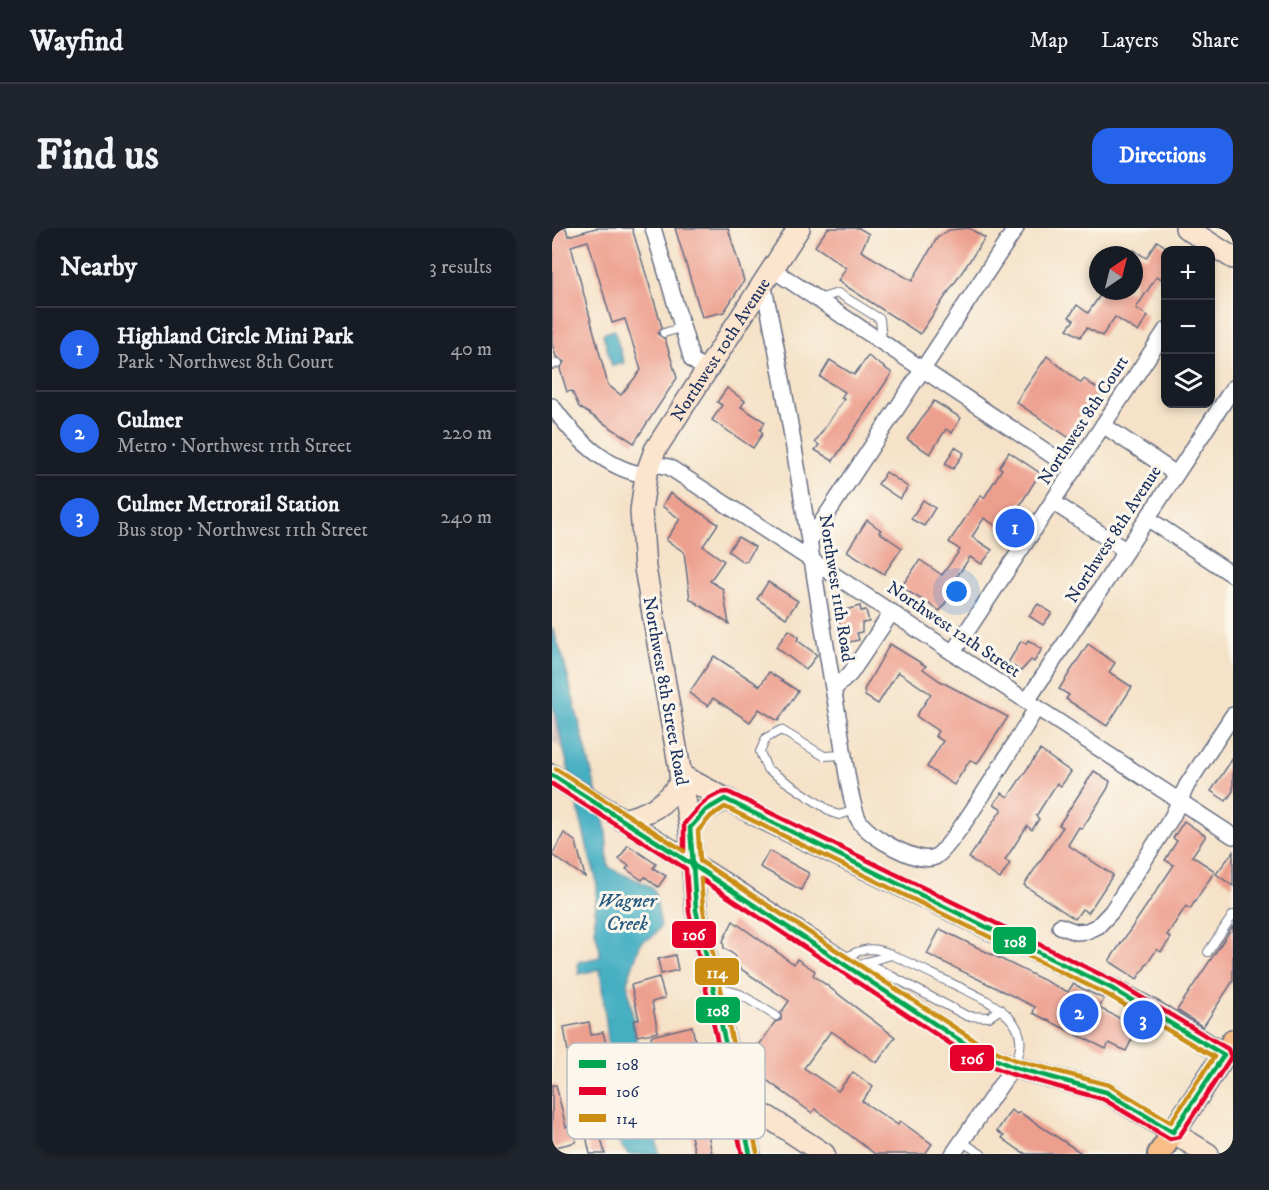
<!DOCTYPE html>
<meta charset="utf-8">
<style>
:root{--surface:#171b24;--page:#20242c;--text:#f1f3f6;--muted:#9ea1a6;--line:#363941;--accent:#2563eb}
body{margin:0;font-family:"IM FELL DW Pica",serif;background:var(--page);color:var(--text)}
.controls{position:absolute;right:18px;top:18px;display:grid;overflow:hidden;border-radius:12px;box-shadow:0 3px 9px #0003}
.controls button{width:54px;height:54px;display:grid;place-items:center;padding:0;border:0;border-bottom:2px solid var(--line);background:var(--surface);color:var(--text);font:30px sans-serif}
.compass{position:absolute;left:537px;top:18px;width:54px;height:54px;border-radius:50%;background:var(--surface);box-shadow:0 3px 9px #0003;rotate:35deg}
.you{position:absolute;left:405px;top:364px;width:21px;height:21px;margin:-15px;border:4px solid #fff;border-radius:50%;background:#1a73e8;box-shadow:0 0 0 9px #1a73e833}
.badge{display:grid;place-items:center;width:39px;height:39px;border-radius:50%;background:var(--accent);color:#fff;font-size:20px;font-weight:700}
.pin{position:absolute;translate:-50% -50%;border:3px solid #fff;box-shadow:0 2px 6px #0006}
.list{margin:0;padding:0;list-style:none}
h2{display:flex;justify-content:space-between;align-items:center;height:78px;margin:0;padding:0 24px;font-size:26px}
h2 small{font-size:20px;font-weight:400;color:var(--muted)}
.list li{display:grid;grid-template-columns:39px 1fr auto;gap:18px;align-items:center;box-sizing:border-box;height:84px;padding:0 24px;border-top:2px solid var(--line)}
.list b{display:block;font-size:22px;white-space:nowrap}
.list p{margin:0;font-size:20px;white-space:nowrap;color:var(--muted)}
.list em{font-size:20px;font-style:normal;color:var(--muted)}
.icon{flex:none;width:33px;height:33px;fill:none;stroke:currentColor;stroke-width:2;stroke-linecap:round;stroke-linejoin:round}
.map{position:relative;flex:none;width:681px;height:926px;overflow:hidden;border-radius:18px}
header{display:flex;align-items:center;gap:36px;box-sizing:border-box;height:84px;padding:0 30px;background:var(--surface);border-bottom:2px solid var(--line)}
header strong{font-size:28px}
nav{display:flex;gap:33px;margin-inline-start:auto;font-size:21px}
.intro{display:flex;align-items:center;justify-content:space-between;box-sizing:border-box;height:144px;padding:0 36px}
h1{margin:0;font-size:42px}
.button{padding:15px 27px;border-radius:18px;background:var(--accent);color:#fff;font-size:21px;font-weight:700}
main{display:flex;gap:36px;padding:0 36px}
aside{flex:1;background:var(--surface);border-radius:18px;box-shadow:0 3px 9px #0003}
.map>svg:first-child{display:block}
</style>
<header>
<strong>Wayfind</strong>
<nav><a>Map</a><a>Layers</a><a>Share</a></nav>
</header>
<div class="intro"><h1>Find us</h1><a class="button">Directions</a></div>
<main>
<aside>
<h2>Nearby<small>3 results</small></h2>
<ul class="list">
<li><span class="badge">1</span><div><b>Highland Circle Mini Park</b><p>Park · Northwest 8th Court</p></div><em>40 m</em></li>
<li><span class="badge">2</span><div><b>Culmer</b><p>Metro · Northwest 11th Street</p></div><em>220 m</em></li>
<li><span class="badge">3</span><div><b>Culmer Metrorail Station</b><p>Bus stop · Northwest 11th Street</p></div><em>240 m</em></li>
</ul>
</aside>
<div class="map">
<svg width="681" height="926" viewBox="0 0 681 926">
<rect width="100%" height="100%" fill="#fbf7ec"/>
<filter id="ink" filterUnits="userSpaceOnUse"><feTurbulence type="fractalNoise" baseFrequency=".0167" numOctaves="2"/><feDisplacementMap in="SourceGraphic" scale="12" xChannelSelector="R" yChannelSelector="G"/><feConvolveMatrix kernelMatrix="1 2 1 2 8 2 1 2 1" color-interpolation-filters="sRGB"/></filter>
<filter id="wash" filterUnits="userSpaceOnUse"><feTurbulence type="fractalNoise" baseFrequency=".008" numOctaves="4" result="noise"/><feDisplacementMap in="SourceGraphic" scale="24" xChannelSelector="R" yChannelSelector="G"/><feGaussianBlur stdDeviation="1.35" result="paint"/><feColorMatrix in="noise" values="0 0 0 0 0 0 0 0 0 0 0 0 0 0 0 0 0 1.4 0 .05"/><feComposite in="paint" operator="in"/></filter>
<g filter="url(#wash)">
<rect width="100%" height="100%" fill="#f5e2c8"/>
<!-- industrial -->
<polygon fill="#d1bfbd" points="0,473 3,487 12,521 0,513"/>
<!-- water -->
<g fill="#44afc2" stroke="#306f90" stroke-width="1.5">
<polygon points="62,102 72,135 60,138 51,106"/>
<path d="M0,399L11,430L54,602L56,638C71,649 88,650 102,662L109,698L100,709L89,714L75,754L88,835L107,926H76L58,905L54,884L62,864L48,741L27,746L26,734L48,729C49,719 44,711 43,701C41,672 51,665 39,634L0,473Z"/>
</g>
<g id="blocks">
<!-- building -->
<g fill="#ed9f8e" fill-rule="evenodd">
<path d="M0,0H14L16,8L44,0H80L110,99L106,106L113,111L125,150L82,215L27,179L20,163L15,164L8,141L12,134L4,129L0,116ZM36,13L60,95L73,91L89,142L69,167L56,157L19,18Z"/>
<polygon points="123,0 176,0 192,53 172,84 150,89"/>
<polygon points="276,0 307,0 317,6 309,23 360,53 385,10 397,2 417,0 433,10 368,106 286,53 294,40 263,18"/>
<polygon points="605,13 614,19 614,54 605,48 584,80 596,88 586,104 563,89 550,108 535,100 528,109 515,101 522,92 517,89 525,77 536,85 551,63 582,63 582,22 594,30"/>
<polygon points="316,128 340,145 281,233 263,222 267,217 263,214 292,171 289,170 293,164 268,149 278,132 302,147"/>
<polygon points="495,128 529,155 532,151 550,164 519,211 464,174"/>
<polygon points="175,160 193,173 189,179 213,194 208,202 211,205 201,220 160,192 170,177 165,174"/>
<polygon points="382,173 409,190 400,205 394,201 378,226 355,211"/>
<polygon points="403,219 412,225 401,241 393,236"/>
<polygon points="457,224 488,245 452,303 432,290 420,309 440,322 430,336 418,329 404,350 408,353 388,383 349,359 368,332 390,347 408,322 397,314 429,267 432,270 450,241 447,239"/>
<polygon points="334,244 356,259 348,271 326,256"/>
<polygon points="118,265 166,296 151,318 172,333 158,353 171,361 177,396 138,371 132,324 114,312 128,291 110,278"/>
<polygon points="371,272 383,280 372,298 359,291"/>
<polygon points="315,292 329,302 327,304 350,320 332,346 295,323"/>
<polygon points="186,309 203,319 195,333 191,334 176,323"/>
<polygon points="216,354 246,373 234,390 205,371"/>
<polygon points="486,376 500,385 491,397 477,388"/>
<polygon points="308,378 309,383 314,382 317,394 310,395 310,404 305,405 307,412 292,415 287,393 291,392 289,383"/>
<polygon points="237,402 247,409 245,412 265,427 254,442 224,419"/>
<polygon points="476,412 490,421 482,434 479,432 469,443 456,435 469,413 474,416"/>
<polygon points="338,416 374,438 371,441 388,453 456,489 425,536 418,532 402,557 375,539 391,513 383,508 386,503 364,488 379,466 346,444 326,476 313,468 312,462"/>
<polygon points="536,416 563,435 557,444 580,459 555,498 514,471 517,467 507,461"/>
<polygon points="162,428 208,458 217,444 246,463 226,493 207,481 198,494 161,470 156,478 137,465"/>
<polygon points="488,522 519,544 509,558 505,555 484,588 487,591 480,602 475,598 453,632 458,635 448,651 417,630 450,581 442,576 450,565 456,569"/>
<polygon points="681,530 681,563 674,573 659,563"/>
<polygon points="542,543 558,553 556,560 530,601 527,599 516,617 561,647 536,685 530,681 523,691 472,657 511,599 507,597"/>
<polygon points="632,593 654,608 640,628 663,643 638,681 634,678 615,707 619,710 609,724 605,721 585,751 557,733 622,637 613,632 625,613 621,610"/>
<polygon points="12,605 24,614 33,649 0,627"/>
<polygon points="76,617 104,636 101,640 114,648 106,659 93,649 90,652 74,641 77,638 67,631"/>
<polygon points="217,623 257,645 249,662 208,639"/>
<polygon points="681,624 681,658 664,646"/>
<polygon points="181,693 242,736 245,731 263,743 261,747 343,809 325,835 279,803 252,840 286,863 301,844 321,859 310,873 346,897 348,893 380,916 373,926 323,926 263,881 260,885 202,843 201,826 223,794 229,792 229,785 237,773 180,735 184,728 172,720 171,713"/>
<polygon points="681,698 681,753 651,799 625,782"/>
<polygon points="388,701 516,764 521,756 552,771 547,780 586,799 574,823 557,815 554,821 481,785 483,779 375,726"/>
<polygon points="123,727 126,742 109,746 106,731"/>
<polygon points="107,749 113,770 100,774 106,804 85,808 81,793 87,791 79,757"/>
<polygon points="37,794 39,807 51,804 54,816 16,824 12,799"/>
<polygon points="140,798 143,812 138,812 140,819 103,825 99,808"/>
<polygon points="0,857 4,857 14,899 20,897 24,914 0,920"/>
<polygon points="151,858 159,894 154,895 160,926 143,926 137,899 134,900 131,887 123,889 117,866"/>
<polygon points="459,882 465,886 467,884 531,926 474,926 467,922 450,910 452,908 445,903"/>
<polygon points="45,901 50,914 53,926 38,926 33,903"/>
</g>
</g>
</g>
<g filter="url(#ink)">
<use href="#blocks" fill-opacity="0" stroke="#676e83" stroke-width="1.5"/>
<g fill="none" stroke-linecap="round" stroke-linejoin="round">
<!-- lane casing -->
<g stroke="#676e83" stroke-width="10">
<g id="lane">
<polyline points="266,71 286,65 328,91 330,114"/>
<polyline points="112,105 131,99"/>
<polyline points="0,137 6,135"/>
<polyline points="292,527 272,528 229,502 214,510 208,524 215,541 281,585 287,587 304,582"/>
<polyline points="656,724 681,687"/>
<path d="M292,731C308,720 321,718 339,726"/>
<polyline points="313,734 415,788 437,789 449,781"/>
<path d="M314,734L340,727C360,736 380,746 399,755C432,771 489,792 461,838"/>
<polyline points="164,759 188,766 224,788"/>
<polyline points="409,913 429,926"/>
</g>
</g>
<!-- street casing -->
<g stroke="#676e83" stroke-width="18">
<g id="street">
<polyline points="101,0 140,132 154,142"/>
<polyline points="220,41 522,242"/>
<path d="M211,55C242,198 260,344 286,488C290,510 297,578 308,594C318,609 366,637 383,629C402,619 469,505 485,479"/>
<path d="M0,178C22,209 55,242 94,247"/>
<polyline points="551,197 624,246"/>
<polyline points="98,235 117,239 681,608"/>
<polyline points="501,274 573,322"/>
<polyline points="595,290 681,347"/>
<polyline points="258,312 464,0"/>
<polyline points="401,424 614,102"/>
<polyline points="282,461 298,446 340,384"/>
<polyline points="475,473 681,160"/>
<polyline points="508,698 524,704 535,703 546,698 560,683 620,589 635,557 681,487"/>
<polyline points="401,926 461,839"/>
</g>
</g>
<!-- secondary casing -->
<g stroke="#676e83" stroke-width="24">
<g id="secondary">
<polyline points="634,0 681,30"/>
<polyline points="0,547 193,669 424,823 461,839 554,864 656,926"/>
<polyline points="128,547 218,594 559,760 610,788 672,827"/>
<path d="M70,592C97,586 113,577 129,554"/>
<polyline points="138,600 154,582 173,571"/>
<polyline points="189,883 216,889 272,926"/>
<path id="s1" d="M198,926L144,682L138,600L93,340L89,283L94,247L103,222L247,0"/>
</g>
</g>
<!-- primary casing -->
<g stroke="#676e83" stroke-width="26">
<polyline id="primary" points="607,926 681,813"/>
</g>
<!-- lane -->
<use href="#lane" stroke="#fff" stroke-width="8"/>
<!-- street -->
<use href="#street" stroke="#fff" stroke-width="15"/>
<!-- secondary -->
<use href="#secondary" stroke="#fce5cf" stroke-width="21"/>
<!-- primary -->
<use href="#primary" stroke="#f7be87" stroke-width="22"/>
<!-- bus-1 casing -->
<g stroke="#fbf7ec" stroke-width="9">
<g id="bus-1">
<polyline points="0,547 141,637"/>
<polygon points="173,571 559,760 672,827 621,904 554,864 461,839 424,823 141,637 138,600 154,582"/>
<polyline points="141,637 144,682 198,926"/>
</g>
</g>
<!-- bus-2 casing -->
<g stroke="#fbf7ec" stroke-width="9">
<g id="bus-2">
<polyline points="0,556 134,641 137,684 190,926"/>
<path d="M132,623V596C143,583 158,564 176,564L562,753L676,821L679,829L627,909L618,911L551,871L459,846L420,830L149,651"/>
</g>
</g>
<!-- bus-3 casing -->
<g stroke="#fbf7ec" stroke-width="9">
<g id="bus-3">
<polyline points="4,541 132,623"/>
<polygon points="173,579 556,767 662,829 619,894 557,857 463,832 428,816 148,633 146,603 159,588"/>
<polyline points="149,651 151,681 205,924"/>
</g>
</g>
<!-- bus-1 -->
<use href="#bus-1" stroke="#00a651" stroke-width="4.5"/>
<!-- bus-2 -->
<use href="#bus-2" stroke="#e4002b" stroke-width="4.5"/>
<!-- bus-3 -->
<use href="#bus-3" stroke="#cb8e13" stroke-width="4.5"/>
</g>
</g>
<g text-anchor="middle" stroke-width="6" stroke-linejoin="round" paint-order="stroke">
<!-- street labels -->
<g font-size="18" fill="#1b2f5e" stroke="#fbf7ec">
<text dy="6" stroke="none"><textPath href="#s1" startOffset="836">Northwest 10th Avenue</textPath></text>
<text transform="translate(531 192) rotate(-57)" y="6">Northwest 8th Court</text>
<text transform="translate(561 306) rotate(-57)" y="6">Northwest 8th Avenue</text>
<text transform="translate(285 360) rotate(81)" y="6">Northwest 11th Road</text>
<text transform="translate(402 401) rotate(34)" y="6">Northwest 12th Street</text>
<text transform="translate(114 463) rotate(80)" y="6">Northwest 8th Street Road</text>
</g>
<!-- water labels -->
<g font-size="20" font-style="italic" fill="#295c81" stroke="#fbf7ec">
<text x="75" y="679">Wagner<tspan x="75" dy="23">Creek</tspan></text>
</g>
</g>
<!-- legend -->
<rect x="15" y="815" width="198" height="96" rx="9" fill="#fbf7ec" stroke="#b8bbc1" stroke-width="1.5"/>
<rect x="27" y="832" width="27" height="8" fill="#00a651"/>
<rect x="27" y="859" width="27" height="8" fill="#e4002b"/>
<rect x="27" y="886" width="27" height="8" fill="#cb8e13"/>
<g font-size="16" fill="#1b2f5e">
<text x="64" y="842">108</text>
<text x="64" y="869">106</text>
<text x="64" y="896">114</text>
</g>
<g stroke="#fbf7ec" stroke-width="2">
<rect x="119" y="692" width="46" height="29" rx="6" fill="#e4002b"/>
<rect x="440" y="698" width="45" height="29" rx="6" fill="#00a651"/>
<rect x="142" y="729" width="46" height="29" rx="6" fill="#cb8e13"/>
<rect x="143" y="768" width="46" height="28" rx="6" fill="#00a651"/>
<rect x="397" y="816" width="46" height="28" rx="6" fill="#e4002b"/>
</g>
<g font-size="16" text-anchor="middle" font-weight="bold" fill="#fff">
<text x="142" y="712">106</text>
<text x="463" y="719">108</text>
<text x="165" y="750">114</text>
<text x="166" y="788">108</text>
<text x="420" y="836">106</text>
</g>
</svg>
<div class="controls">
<button>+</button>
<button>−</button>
<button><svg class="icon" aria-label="layers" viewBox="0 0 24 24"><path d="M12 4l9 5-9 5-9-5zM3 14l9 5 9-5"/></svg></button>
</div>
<svg class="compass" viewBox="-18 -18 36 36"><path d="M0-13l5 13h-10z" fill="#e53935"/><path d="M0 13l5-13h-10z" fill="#9ea1a6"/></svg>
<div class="you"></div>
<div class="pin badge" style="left:463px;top:300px">1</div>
<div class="pin badge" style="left:527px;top:785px">2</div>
<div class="pin badge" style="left:591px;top:792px">3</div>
</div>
</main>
